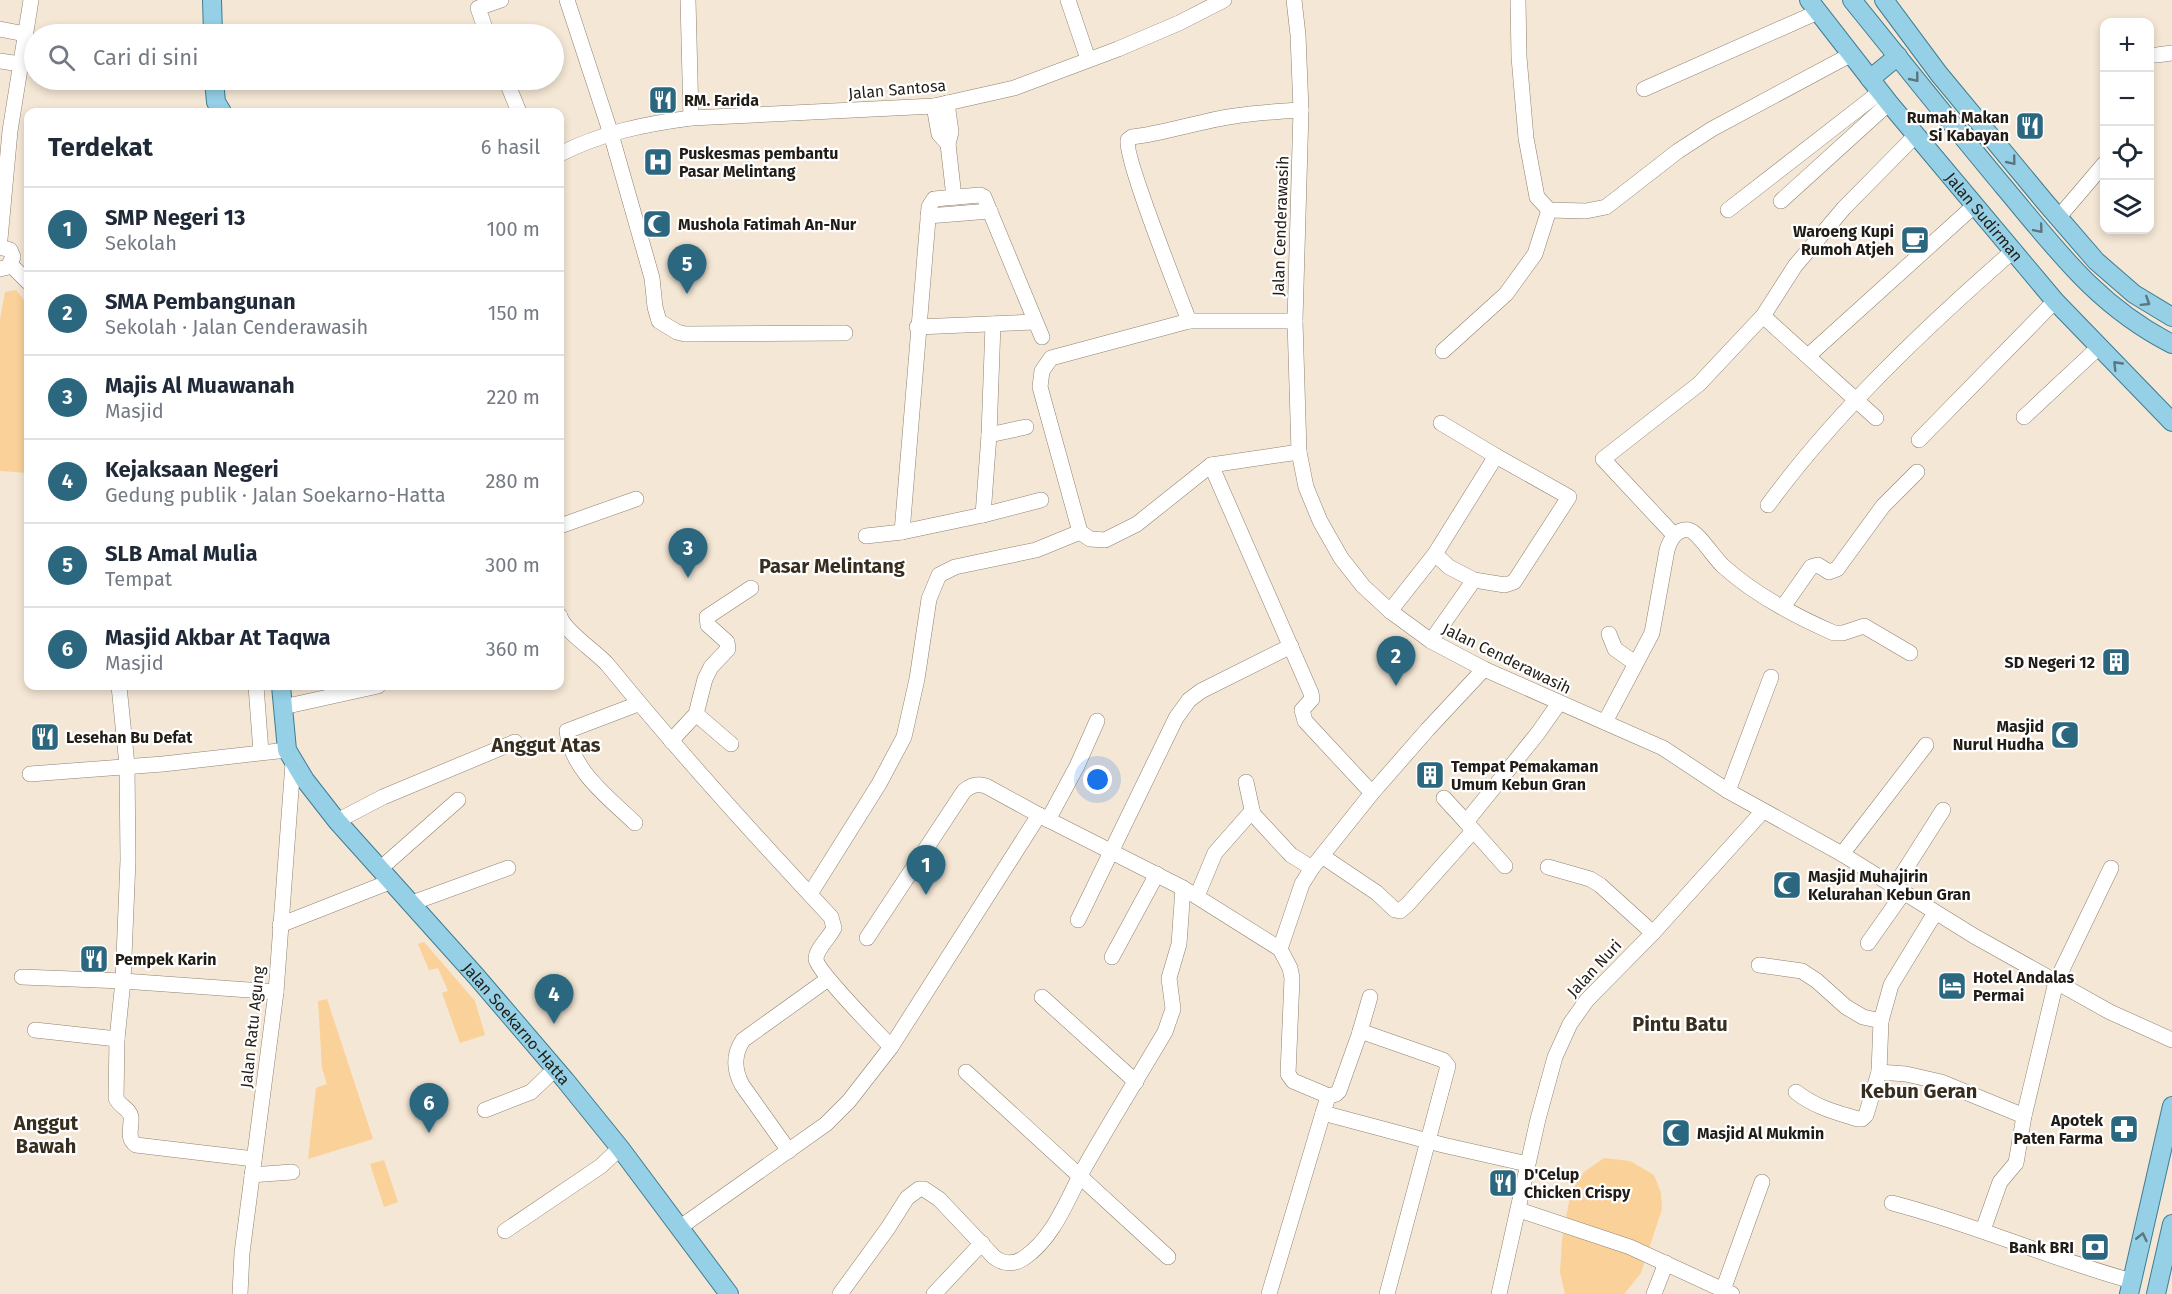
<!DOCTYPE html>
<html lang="id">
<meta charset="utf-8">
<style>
:root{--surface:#fff;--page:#f6f6f7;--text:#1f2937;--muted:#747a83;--line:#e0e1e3;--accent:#2b687f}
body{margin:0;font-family:"Fira Sans",sans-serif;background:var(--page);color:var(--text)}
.controls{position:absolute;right:18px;top:18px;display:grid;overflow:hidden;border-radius:12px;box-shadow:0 3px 9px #0003}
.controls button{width:54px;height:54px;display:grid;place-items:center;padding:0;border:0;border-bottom:2px solid var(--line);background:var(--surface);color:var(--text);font:30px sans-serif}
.you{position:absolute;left:1098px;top:780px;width:21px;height:21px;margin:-15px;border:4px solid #fff;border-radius:50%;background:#1a73e8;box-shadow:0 0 0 9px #1a73e833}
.badge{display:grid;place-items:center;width:39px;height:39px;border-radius:50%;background:var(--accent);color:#fff;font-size:20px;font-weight:700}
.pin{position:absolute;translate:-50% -50px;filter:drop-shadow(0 2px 3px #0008)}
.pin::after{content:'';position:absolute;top:32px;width:21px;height:18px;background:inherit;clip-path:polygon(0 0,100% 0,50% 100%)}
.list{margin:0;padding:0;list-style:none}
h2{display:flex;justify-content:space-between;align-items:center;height:78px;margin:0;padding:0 24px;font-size:26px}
h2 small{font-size:20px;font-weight:400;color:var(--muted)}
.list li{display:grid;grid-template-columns:39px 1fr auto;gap:18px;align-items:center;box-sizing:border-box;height:84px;padding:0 24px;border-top:2px solid var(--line)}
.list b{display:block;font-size:22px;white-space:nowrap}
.list p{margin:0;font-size:20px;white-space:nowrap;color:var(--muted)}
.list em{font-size:20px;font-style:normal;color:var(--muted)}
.icon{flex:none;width:33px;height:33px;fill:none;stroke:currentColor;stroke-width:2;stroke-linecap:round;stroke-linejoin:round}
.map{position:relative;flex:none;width:2172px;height:1294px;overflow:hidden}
.search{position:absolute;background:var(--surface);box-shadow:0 3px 9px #0003;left:24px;top:24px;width:540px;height:66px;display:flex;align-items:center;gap:15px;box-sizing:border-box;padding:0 21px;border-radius:33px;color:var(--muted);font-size:22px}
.panel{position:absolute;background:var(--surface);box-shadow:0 3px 9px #0003;left:24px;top:108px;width:540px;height:582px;border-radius:12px}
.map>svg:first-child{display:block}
</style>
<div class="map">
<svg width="2172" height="1294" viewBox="0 0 2172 1294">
<rect width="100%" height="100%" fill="#f5e7d5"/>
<!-- green -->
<g fill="#fad199">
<polygon points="16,290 28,305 28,473 0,471 0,320 5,292"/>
<polygon points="424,942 475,1001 485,1035 460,1043 442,993 448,991 438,968 429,970 418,944"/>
<polygon points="327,999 373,1139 308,1159 316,1088 327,1084 322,1068 318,1001"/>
<polygon points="1604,1158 1630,1161 1654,1175 1661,1193 1662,1209 1641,1273 1624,1294 1565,1294 1560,1272 1562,1240 1571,1191 1584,1172"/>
<polygon points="384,1160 398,1202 384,1207 370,1164"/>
</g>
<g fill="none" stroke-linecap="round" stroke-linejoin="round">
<!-- minor casing -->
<g stroke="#8e8271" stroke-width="16">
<g id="minor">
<polyline points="567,0 611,134 652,278 655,307 659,321 677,332 685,334 845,333"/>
<polyline points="688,0 691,118"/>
<polyline points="1068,0 1088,59"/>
<polyline points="1294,0 1298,35 1301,110 1295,321 1299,452 1306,487 1320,521 1341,558 1363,586 1390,611 1431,641 1484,669 1663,748 1728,791 1842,854 1974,936 2110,1012 2172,1040"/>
<polyline points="1518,0 1519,57 1526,138 1537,197 1549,210 1586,211 1606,207 1678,151 1712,129 1850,55"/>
<polyline points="0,29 25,34"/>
<polyline points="487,34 478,8 501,0"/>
<polyline points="2157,55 2172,53"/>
<polyline points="0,61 20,64"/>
<polyline points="506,80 519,112"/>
<polyline points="1644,89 1818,12"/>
<polyline points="947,103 951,132 948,144 954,197"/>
<polyline points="934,106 939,134 948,144"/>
<path d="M560,154C601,133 645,124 691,118L934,106L1014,88L1118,49L1179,23L1224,0"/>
<polyline points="1781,201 1889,103"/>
<polyline points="1728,210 1880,92"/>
<polyline points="928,216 990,211"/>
<polyline points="2058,218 2104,164"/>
<polyline points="0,239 10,131 31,0"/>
<polyline points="0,247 10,250 13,257 8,267 0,269"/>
<polyline points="11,265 28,282"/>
<polyline points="1763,316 1876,418"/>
<path d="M1189,321C1180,297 1123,154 1128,140L1132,137C1157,134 1180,127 1204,122C1236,114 1268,112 1301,110"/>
<polyline points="1295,321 1189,321 1051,358 1042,371 1040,387 1080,532 1090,539 1105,540 1137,524 1211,465 1299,452"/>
<polyline points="917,327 1035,322"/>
<polyline points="1443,351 1506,294 1535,254 1549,210"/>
<polyline points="1808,356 1975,205"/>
<polyline points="2024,417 2099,347"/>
<polyline points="1441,423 1496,456"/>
<polyline points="989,435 1026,427"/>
<polyline points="1919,440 2055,301"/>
<polyline points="1211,465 1311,693 1312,699 1302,710 1305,721 1372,793"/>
<polyline points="1041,500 983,515 902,532 929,207 934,199 980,195 984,197 1042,337"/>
<path d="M1768,505C1836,412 1927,326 2014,250"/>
<polyline points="983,515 989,435 993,324"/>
<polyline points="560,526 636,499"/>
<polyline points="1674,535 1603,459 1699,384 1763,316 1795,266 1844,208 1916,135"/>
<polyline points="866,536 902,532"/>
<polyline points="1783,607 1811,567 1818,565 1829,572 1837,569 1883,506 1917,472"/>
<polyline points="1390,611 1435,554"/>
<path d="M560,616C563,630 595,651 607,664C678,751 754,835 831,917L834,928C830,937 816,949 816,959C817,971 879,1034 891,1047"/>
<polyline points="1609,634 1615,649 1635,663"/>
<polyline points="1431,641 1474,580 1505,585 1514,582 1569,497 1496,456 1435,554 1449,567 1474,580"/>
<path d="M119,686L127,765L128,860L123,981L117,1039L116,1098C119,1106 130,1109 131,1117C132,1128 126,1138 136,1145L254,1159"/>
<polyline points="256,686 261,752"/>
<polyline points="283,707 378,686"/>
<polyline points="696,714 731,744"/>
<path d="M1605,722L1652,633L1667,550C1670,540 1677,528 1689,530C1698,532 1715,559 1723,566C1755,595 1795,616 1834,633H1843L1864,626L1910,653"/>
<polyline points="671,741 696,714 705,679 711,667 728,649 727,642 708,625 707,617 751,588"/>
<polyline points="30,774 163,764 287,750"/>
<polyline points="1246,782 1253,814 1291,855 1312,868"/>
<polyline points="1728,791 1771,677"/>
<polyline points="1444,798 1466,822"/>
<polyline points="1048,820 1077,766 1097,721"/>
<polyline points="337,821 383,797 515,742"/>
<path d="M635,823C609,798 571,770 567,731L638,704"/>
<polyline points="1842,854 1926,745"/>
<polyline points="1322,856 1377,893 1395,910 1400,911 1408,904 1473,831"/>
<polyline points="1505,866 1466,822 1538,733 1559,703"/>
<polyline points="1548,867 1590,879 1600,885 1653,933"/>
<polyline points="381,868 458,800"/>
<polyline points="1894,887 1943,810"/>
<polyline points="810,894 879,784 904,737 917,679 929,599 939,575 955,567 1036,550 1080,532"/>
<polyline points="1197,896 1215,853 1252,811"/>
<polyline points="412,903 508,868"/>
<polyline points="1078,920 1176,718 1189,700 1201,691 1291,646"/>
<polyline points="280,925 392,881"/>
<path d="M867,938L964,791C971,785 977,783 986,786L1039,815"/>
<polyline points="1868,943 1904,892"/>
<polyline points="1280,949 1302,884 1312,868 1372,793 1428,729 1484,669"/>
<polyline points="1112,957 1157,874"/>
<polyline points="1759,965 1802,971 1817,981 1846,1007 1863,1017 1881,1021"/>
<polyline points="22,977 123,981 276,992"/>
<polyline points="1042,997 1136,1082"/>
<polyline points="35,1030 117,1039"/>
<polyline points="1360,1031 1443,1060 1448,1066 1387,1294"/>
<polyline points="966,1072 1168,1257"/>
<polyline points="1879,1072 1906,1074 1941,1082 2024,1116"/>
<path d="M1796,1092C1815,1107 1835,1112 1858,1119H1862L1866,1115L1879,1072L1881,1021L1891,985L1935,913"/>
<polyline points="1326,1097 1336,1094 1339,1091 1359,1035 1370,997"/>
<polyline points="485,1110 531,1092 555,1069"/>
<path d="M789,1151L742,1085C734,1070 733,1055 743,1040L828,979"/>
<polyline points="252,1175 292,1172"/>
<path d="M1892,1203C1974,1224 2051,1259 2132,1281"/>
<polyline points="1519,1210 1630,1247 1732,1294"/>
<polyline points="679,1228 826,1124 849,1101 891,1047 1039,815 1183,888 1280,949 1290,968 1292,978 1288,1074 1293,1081 1324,1094 1327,1100 1323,1113 1443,1145 1527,1164"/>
<polyline points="1983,1230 2000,1182 2016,1163 2024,1116 2056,982 2111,868"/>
<polyline points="505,1231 601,1166 620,1148"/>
<polyline points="1723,1290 1762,1182"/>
<polyline points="240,1294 242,1253 276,992 293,763"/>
<path d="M840,1294L888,1228L907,1198L919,1189H924L939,1199L994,1257C1003,1264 1014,1265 1024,1258C1056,1236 1068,1196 1087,1163C1112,1119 1139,1076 1165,1032L1173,1009L1169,978L1179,944L1183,888"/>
<polyline points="934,1294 982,1243"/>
<polyline points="1269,1294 1323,1113"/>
<polyline points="1499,1294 1538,1119 1555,1057 1570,1024 1587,1000 1653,933 1763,811"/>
<polyline points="1654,1294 1666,1263"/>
</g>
</g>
<!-- major casing -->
<g stroke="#3e7d92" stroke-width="20">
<g id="major">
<polyline points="212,0 213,34"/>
<path id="s1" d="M1809,0L1889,103L2055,301L2172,422"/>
<path d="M1852,0C1903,63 1953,126 2004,187C2057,250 2097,306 2172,344"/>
<polyline points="1884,0 1939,74 2045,202 2096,261 2134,294 2172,317"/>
<polyline points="1870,79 1898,56"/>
<polyline points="214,80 216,102 222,112"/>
<path id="s2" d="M281,686L287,750L305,780L337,821L476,976L565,1080L620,1148L729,1294"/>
<polyline points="2129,1294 2172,1106"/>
<polyline points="2156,1294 2172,1224"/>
</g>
</g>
<!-- minor -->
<use href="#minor" stroke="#fff" stroke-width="15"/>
<!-- major -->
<use href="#major" stroke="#95d0e6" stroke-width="18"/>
</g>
<!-- one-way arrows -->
<defs><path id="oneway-chevron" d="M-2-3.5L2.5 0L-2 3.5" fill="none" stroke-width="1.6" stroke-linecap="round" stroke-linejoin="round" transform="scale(1.5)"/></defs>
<g stroke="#5b767e">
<use href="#oneway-chevron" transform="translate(1915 78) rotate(51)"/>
<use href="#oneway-chevron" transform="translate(2012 161) rotate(51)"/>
<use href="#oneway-chevron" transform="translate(2039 229) rotate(50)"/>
<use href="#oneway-chevron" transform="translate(2146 302) rotate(32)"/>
<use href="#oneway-chevron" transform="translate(2117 365) rotate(-134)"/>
<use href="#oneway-chevron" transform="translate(2142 1237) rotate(-77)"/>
</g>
<!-- icons -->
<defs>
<g id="restaurant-square" transform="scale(1.5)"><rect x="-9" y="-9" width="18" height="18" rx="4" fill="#2b687f" stroke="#fff"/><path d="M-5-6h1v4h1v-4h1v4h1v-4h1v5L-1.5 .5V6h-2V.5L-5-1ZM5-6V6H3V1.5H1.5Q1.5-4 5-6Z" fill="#fff"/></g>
<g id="hospital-square" transform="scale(1.5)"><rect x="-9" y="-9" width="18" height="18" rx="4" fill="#2b687f" stroke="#fff"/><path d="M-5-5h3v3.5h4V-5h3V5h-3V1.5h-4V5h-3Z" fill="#fff"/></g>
<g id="mosque-square" transform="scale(1.5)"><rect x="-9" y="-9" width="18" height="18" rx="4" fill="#2b687f" stroke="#fff"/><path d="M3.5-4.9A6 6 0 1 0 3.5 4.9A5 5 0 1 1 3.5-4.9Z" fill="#fff"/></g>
<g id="cafe-square" transform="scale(1.5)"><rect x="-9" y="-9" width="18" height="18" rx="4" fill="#2b687f" stroke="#fff"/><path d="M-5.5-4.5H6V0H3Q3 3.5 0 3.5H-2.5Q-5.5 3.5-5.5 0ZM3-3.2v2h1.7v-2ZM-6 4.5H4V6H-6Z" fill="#fff"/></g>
<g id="building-square" transform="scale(1.5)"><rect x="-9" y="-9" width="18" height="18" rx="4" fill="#2b687f" stroke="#fff"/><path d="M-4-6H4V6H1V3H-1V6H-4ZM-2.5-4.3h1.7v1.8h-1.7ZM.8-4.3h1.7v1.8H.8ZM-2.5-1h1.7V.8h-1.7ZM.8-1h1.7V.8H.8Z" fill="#fff"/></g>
<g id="hotel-square" transform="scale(1.5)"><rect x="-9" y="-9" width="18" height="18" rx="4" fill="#2b687f" stroke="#fff"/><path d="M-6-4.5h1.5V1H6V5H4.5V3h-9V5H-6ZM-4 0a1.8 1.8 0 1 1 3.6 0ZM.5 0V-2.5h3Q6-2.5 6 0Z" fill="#fff"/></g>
<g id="pharmacy-square" transform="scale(1.5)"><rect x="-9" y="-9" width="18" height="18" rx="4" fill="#2b687f" stroke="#fff"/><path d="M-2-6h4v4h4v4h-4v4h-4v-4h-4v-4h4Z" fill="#fff"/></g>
<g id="bank-square" transform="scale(1.5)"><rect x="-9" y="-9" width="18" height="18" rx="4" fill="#2b687f" stroke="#fff"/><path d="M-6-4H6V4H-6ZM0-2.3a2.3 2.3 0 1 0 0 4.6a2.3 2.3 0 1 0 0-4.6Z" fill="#fff"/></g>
</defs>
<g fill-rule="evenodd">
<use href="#restaurant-square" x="663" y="100"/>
<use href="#restaurant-square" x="2030" y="126"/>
<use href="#hospital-square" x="658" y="162"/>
<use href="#mosque-square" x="657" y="224"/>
<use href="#cafe-square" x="1915" y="240"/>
<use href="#building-square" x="2116" y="662"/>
<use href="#mosque-square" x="2065" y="735"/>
<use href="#restaurant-square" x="45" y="737"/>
<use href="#building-square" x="1430" y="775"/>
<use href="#mosque-square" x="1787" y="885"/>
<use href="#restaurant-square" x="94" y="959"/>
<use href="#hotel-square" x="1952" y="986"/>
<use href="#pharmacy-square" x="2124" y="1129"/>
<use href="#mosque-square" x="1676" y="1133"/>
<use href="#restaurant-square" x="1503" y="1183"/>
<use href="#bank-square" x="2095" y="1247"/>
</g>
<g text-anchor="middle" stroke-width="4.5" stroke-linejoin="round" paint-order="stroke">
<!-- street labels -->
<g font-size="16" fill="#211c15" stroke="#fff">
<text transform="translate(897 89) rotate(-5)" y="6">Jalan Santosa</text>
<text dy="6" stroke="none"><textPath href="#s1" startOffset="279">Jalan Sudirman</textPath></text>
<text transform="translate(1280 226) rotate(-88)" y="6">Jalan Cenderawasih</text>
<text transform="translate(1507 658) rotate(26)" y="6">Jalan Cenderawasih</text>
<text transform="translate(1594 968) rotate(-47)" y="6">Jalan Nuri</text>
<text dy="6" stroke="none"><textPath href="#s2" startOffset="422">Jalan Soekarno-Hatta</textPath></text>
<text transform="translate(252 1027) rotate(-84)" y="6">Jalan Ratu Agung</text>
</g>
<!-- poi labels -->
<g font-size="16" font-weight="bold" fill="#211c15" stroke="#fff" text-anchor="start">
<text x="684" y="106">RM. Farida</text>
<text x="2009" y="123" text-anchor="end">Rumah Makan<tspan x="2009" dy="18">Si Kabayan</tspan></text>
<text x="679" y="159">Puskesmas pembantu<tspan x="679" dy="18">Pasar Melintang</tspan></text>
<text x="678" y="230">Mushola Fatimah An-Nur</text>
<text x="1894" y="237" text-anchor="end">Waroeng Kupi<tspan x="1894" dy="18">Rumoh Atjeh</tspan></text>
<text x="2095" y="668" text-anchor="end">SD Negeri 12</text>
<text x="2044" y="732" text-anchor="end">Masjid<tspan x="2044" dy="18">Nurul Hudha</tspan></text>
<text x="66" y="743">Lesehan Bu Defat</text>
<text x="1451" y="772">Tempat Pemakaman<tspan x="1451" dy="18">Umum Kebun Gran</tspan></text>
<text x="1808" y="882">Masjid Muhajirin<tspan x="1808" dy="18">Kelurahan Kebun Gran</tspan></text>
<text x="115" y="965">Pempek Karin</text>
<text x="1973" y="983">Hotel Andalas<tspan x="1973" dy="18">Permai</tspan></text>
<text x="2103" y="1126" text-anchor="end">Apotek<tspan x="2103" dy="18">Paten Farma</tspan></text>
<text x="1697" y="1139">Masjid Al Mukmin</text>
<text x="1524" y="1180">D'Celup<tspan x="1524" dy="18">Chicken Crispy</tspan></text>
<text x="2074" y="1253" text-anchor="end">Bank BRI</text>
</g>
<!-- quarter labels -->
<g font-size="20" font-weight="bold" fill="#382e1f" stroke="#fff">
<text x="832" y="573">Pasar Melintang</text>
<text x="546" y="752">Anggut Atas</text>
<text x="1680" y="1031">Pintu Batu</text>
<text x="1919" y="1098">Kebun Geran</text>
<text x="46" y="1130">Anggut<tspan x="46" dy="23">Bawah</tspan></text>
</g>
</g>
</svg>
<div class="controls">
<button>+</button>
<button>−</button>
<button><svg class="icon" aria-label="locate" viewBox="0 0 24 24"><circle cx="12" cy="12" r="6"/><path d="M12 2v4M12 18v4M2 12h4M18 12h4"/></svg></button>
<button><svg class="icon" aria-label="layers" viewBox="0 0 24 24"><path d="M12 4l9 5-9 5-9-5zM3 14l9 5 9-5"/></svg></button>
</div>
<div class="you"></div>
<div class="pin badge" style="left:926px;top:895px">1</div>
<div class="pin badge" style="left:1396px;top:686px">2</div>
<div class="pin badge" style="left:688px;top:578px">3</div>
<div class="pin badge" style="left:554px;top:1024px">4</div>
<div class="pin badge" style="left:687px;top:294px">5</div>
<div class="pin badge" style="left:429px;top:1133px">6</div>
<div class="search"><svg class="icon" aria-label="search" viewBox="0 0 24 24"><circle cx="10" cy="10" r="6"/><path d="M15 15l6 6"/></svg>Cari di sini</div>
<section class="panel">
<h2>Terdekat<small>6 hasil</small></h2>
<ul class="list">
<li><span class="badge">1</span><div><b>SMP Negeri 13</b><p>Sekolah</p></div><em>100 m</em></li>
<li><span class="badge">2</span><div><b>SMA Pembangunan</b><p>Sekolah · Jalan Cenderawasih</p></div><em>150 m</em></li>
<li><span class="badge">3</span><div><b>Majis Al Muawanah</b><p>Masjid</p></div><em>220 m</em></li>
<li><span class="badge">4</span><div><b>Kejaksaan Negeri</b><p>Gedung publik · Jalan Soekarno-Hatta</p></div><em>280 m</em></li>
<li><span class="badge">5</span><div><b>SLB Amal Mulia</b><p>Tempat</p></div><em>300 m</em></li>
<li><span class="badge">6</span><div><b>Masjid Akbar At Taqwa</b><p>Masjid</p></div><em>360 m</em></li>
</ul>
</section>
</div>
